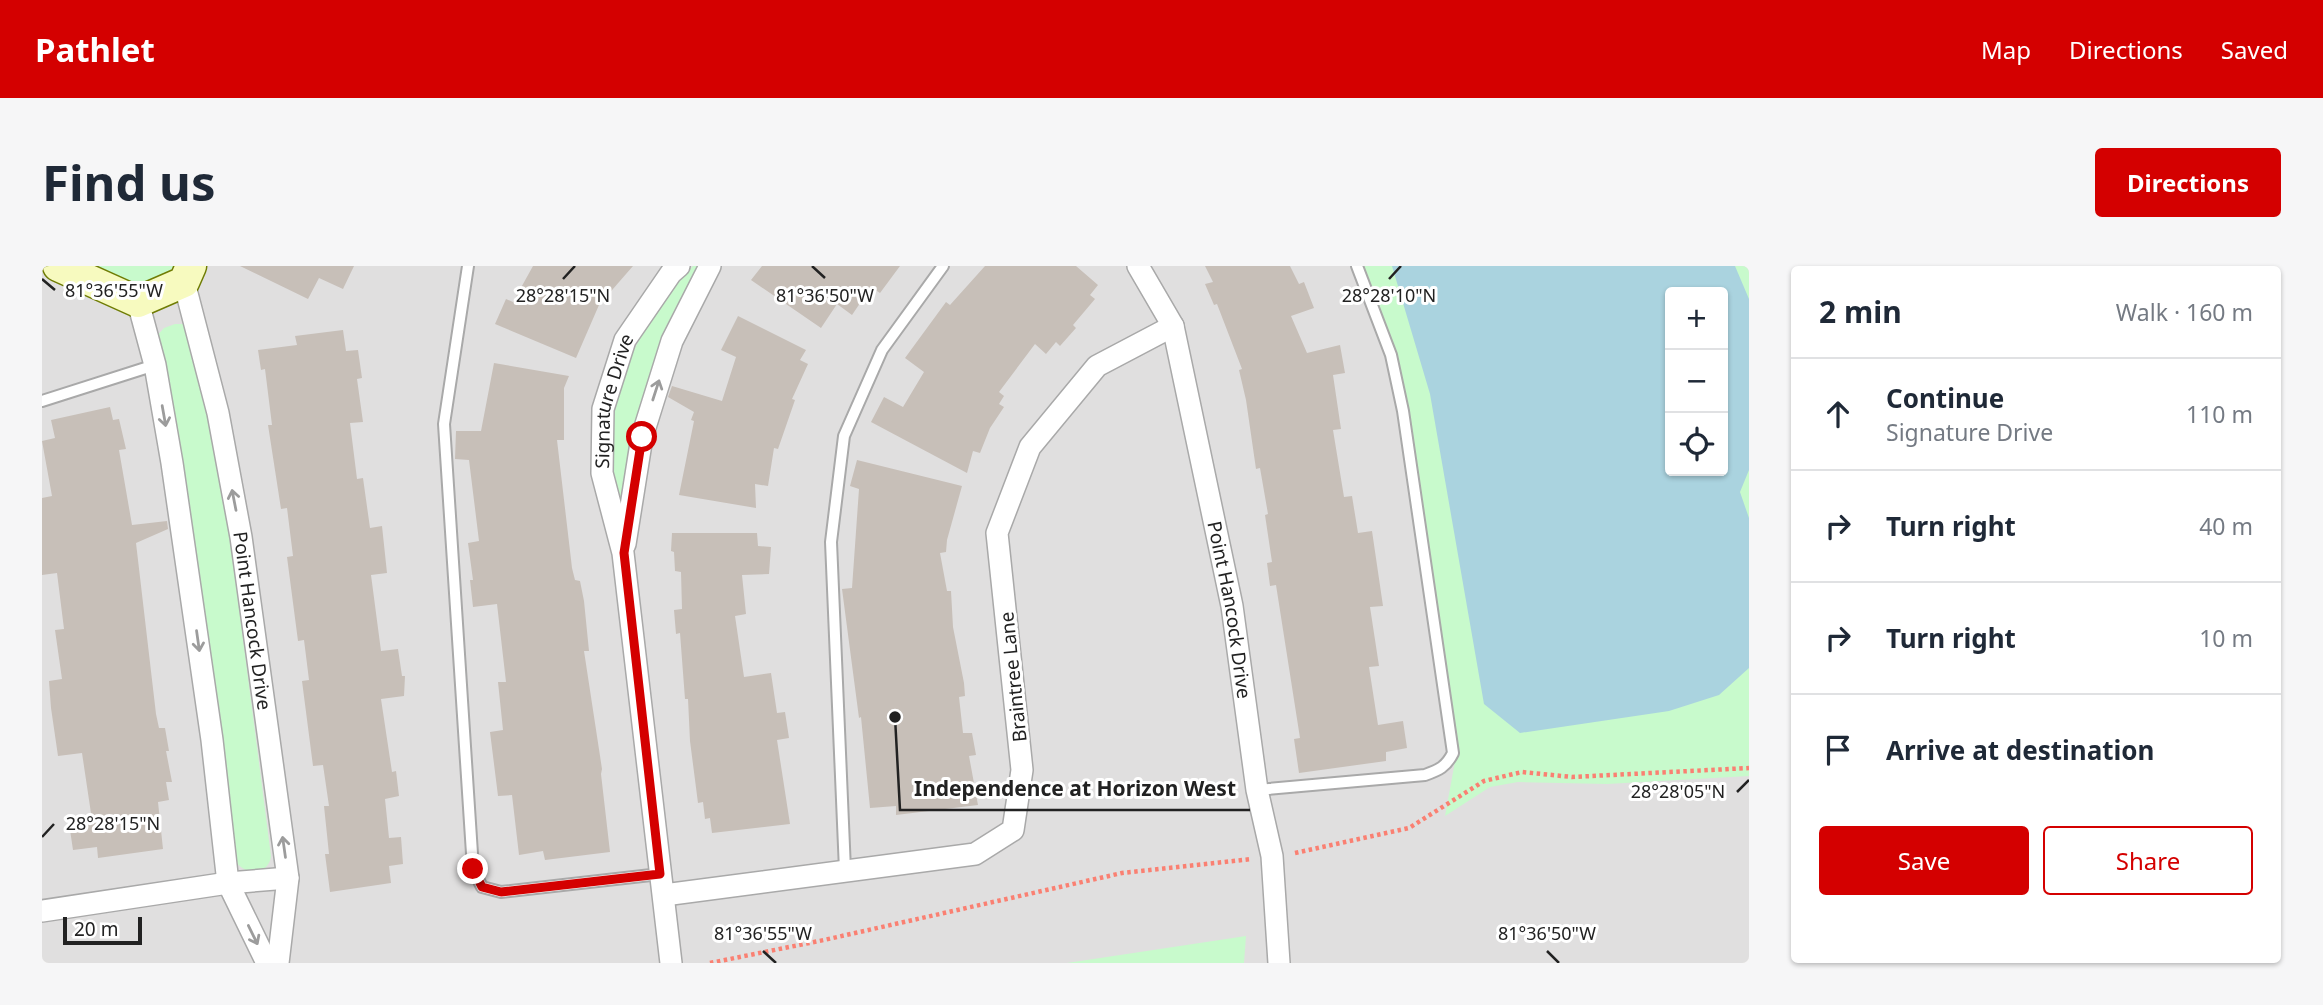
<!DOCTYPE html>
<meta charset="utf-8">
<style>
:root{--surface:#fff;--page:#f6f6f7;--text:#1f2937;--muted:#747a83;--line:#e0e1e3;--accent:#d40000}
body{margin:0;font-family:"Noto Sans",sans-serif;background:var(--page);color:var(--text)}
.controls{position:absolute;right:21px;top:21px;display:grid;overflow:hidden;border-radius:7px;box-shadow:0 2px 5px #0004}
.controls button{width:63px;height:63px;display:grid;place-items:center;padding:0;border:0;border-bottom:2px solid var(--line);background:var(--surface);color:var(--text);font:35px sans-serif}
.scale{position:absolute;left:21px;bottom:18px;width:79px;box-sizing:border-box;padding-left:7px;border:4px solid #222;border-top:0;font-size:19px;line-height:24px;white-space:nowrap;color:#222;-webkit-text-stroke:5px #fff;paint-order:stroke}
.stop{position:absolute;width:21px;height:21px;margin:-16px;border:5px solid #d40000;border-radius:50%;background:#fff}
.stop.end{background:#d40000;border-color:#fff;box-shadow:0 2px 7px #0008}
.list{margin:0;padding:0;list-style:none}
h2{display:flex;justify-content:space-between;align-items:center;height:91px;margin:0;padding:0 28px;font-size:30px}
h2 small{font-size:23px;font-weight:400;color:var(--muted)}
.list li{display:grid;grid-template-columns:46px 1fr auto;gap:21px;align-items:center;box-sizing:border-box;height:112px;padding:0 28px;border-top:2px solid var(--line)}
.list b{display:block;font-size:26px;white-space:nowrap}
.list p{margin:0;font-size:23px;white-space:nowrap;color:var(--muted)}
.list em{font-size:23px;font-style:normal;color:var(--muted)}
.actions{display:flex;gap:14px;padding:21px 28px}
.actions a{flex:1;padding:16px 0;border:2px solid var(--accent);border-radius:7px;text-align:center;font-size:24px;color:var(--accent)}
.actions .main{background:var(--accent);color:#fff}
.icon{flex:none;width:38px;height:38px;fill:none;stroke:currentColor;stroke-width:2;stroke-linecap:round;stroke-linejoin:round}
.map{position:relative;flex:none;width:1707px;height:697px;overflow:hidden;border-radius:7px}
header{display:flex;align-items:center;gap:42px;box-sizing:border-box;height:98px;padding:0 35px;background:var(--accent);color:#fff}
header strong{font-size:33px}
nav{display:flex;gap:38px;margin-inline-start:auto;font-size:24px}
.intro{display:flex;align-items:center;justify-content:space-between;box-sizing:border-box;height:168px;padding:0 42px}
h1{margin:0;font-size:49px}
.button{padding:18px 32px;border-radius:7px;background:var(--accent);color:#fff;font-size:24px;font-weight:700}
main{display:flex;gap:42px;padding:0 42px}
aside{flex:1;background:var(--surface);border-radius:7px;box-shadow:0 2px 5px #0004}
.map>svg:first-child{display:block}
</style>
<header>
<strong>Pathlet</strong>
<nav><a>Map</a><a>Directions</a><a>Saved</a></nav>
</header>
<div class="intro"><h1>Find us</h1><a class="button">Directions</a></div>
<main>
<div class="map">
<svg width="1707" height="697" viewBox="0 0 1707 697">
<rect width="100%" height="100%" fill="#f2efe9"/>
<!-- residential -->
<path fill="#e0dfdf" fill-rule="evenodd" d="M0,0H1707V697H0ZM1628,26H1681V205H1628Z"/>
<!-- park -->
<g fill="#c8facc" fill-rule="evenodd">
<path d="M48,0H132C106,33 79,14 48,0Z"/>
<path d="M651,0H661L581,251C577,233 568,212 568,193C565,120 602,51 651,0Z"/>
<path d="M1317,0H1707V510L1565,518L1476,516L1448,521L1403,550L1416,479L1404,402L1357,108ZM1628,26H1681V205H1628Z"/>
<path d="M133,58H141L147,65L180,210L229,590C227,609 204,610 194,596L141,195L114,71L122,62Z"/>
<polygon points="1204,670 1202,697 1025,697"/>
</g>
<!-- water -->
<path fill="#aad3df" fill-rule="evenodd" d="M1350,0H1693L1707,33V204L1698,226L1707,252V402L1677,429L1627,445L1478,467L1442,438L1388,128ZM1628,26H1681V205H1628Z"/>
<!-- building -->
<g fill="#c7bfb8">
<polygon points="198,0 312,0 301,23 277,12 266,33"/>
<polygon points="491,0 591,0 557,39 534,92 453,58 464,33 471,36"/>
<polygon points="720,0 858,0 838,27 829,21 810,49 795,38 779,62 709,14"/>
<polygon points="943,0 1034,0 1056,19 1048,29 1053,33 1031,59 1034,62 1018,80 1014,76 1004,88 993,78 957,126 962,130 957,138 962,141 948,162 938,187 931,185 925,207 829,156 842,131 861,141 882,106 863,92 904,36 908,39"/>
<polygon points="1163,0 1248,0 1257,18 1262,16 1272,42 1249,50 1265,87 1298,79 1303,107 1291,109 1299,163 1291,164 1302,231 1310,230 1316,267 1330,265 1341,340 1328,341 1337,400 1327,401 1336,459 1361,455 1365,482 1344,486 1344,495 1257,507 1252,473 1258,472 1234,319 1228,320 1225,297 1230,296 1223,249 1226,248 1218,202 1214,203 1204,134 1197,104 1200,103 1175,38 1172,39 1163,18 1171,16"/>
<polygon points="696,50 764,84 758,94 766,98 750,133 753,134 736,183 732,182 726,220 713,218 714,242 637,229 652,155 649,154 652,146 626,131 630,120 680,135 694,91 679,84"/>
<polygon points="301,64 304,85 316,84 320,112 315,113 321,156 308,157 315,213 321,212 328,262 340,260 345,307 329,309 339,385 356,383 360,410 363,410 362,430 339,433 350,506 354,505 357,530 343,533 347,572 359,571 361,598 347,600 349,617 288,626 283,588 287,588 282,540 287,540 281,499 271,500 260,415 267,414 262,374 256,375 245,291 251,290 245,242 239,243 226,159 230,159 223,103 219,104 216,84 255,79 253,70"/>
<polygon points="452,97 527,110 522,122 522,174 515,174 530,302 533,314 538,315 542,335 547,385 542,385 560,503 559,508 568,586 503,594 501,585 477,589 470,529 456,530 448,466 461,464 456,416 464,416 455,338 431,341 428,314 431,314 426,277 437,275 427,194 413,193 414,165 439,165"/>
<polygon points="68,141 71,154 77,153 84,183 77,184 90,259 125,255 126,263 94,277 114,448 117,462 123,462 127,485 124,485 130,516 124,516 127,534 116,536 121,583 56,592 55,581 31,584 27,557 50,554 40,487 16,490 9,442 7,415 20,413 13,364 22,363 15,307 0,309 0,232 10,230 0,175 13,172 9,154"/>
<polygon points="815,194 920,220 905,274 904,286 898,287 905,325 909,325 911,361 922,417 923,430 917,431 921,467 930,467 934,489 927,490 936,539 854,549 854,540 828,542 819,451 817,452 800,323 810,322 817,223 808,220"/>
<polygon points="630,267 715,267 716,280 729,281 727,308 700,309 704,348 693,350 702,411 729,407 735,447 743,446 747,472 735,474 748,558 670,567 668,552 663,553 661,536 656,537 648,475 646,433 643,433 638,367 634,368 632,344 640,343 639,306 633,305 632,286 629,285"/>
</g>
<g fill="none" stroke-linecap="round" stroke-linejoin="round">
<!-- lane casing -->
<g stroke="#a9a9a9" stroke-width="14">
<g id="lane">
<polyline points="426,0 402,158 431,603 440,621 459,626 618,608"/>
<polyline points="0,135 113,99"/>
<path d="M1215,524L1383,509C1397,504 1404,501 1411,487L1361,145L1349,89L1315,0"/>
<polyline points="803,604 789,276 802,170 840,84 901,0"/>
</g>
</g>
<!-- street casing -->
<g stroke="#a9a9a9" stroke-width="24">
<g id="street">
<path id="s1" d="M1096,0L1131,60L1190,340L1215,524L1230,590L1237,697"/>
<path id="s2" d="M142,16L176,147L199,271L246,612L236,697"/>
<polyline points="96,36 113,99 130,197 170,474 186,617 225,697"/>
<polyline points="583,278 600,171 630,75 668,0"/>
<polyline points="622,629 933,588 971,564 980,504 955,267 988,181 1055,100 1131,60"/>
<polyline points="0,645 186,617 246,612"/>
<path id="s3" d="M629,697L581,287L560,207L561,143L583,74L629,7L637,0"/>
</g>
</g>
<!-- secondary casing -->
<g stroke="#707d05" stroke-width="33">
<polyline id="secondary" points="16,0 96,36 142,16 149,0"/>
</g>
<!-- path -->
<g stroke="#fa8072" stroke-width="4.5" stroke-dasharray="3.5 3.5" stroke-linecap="butt">
<polyline points="1253,587 1367,562 1442,515 1480,506 1530,511 1707,502"/>
<polyline points="668,697 782,674 1080,607 1210,593"/>
</g>
<!-- lane -->
<use href="#lane" stroke="#fff" stroke-width="10"/>
<!-- street -->
<use href="#street" stroke="#fff" stroke-width="21"/>
<!-- secondary -->
<use href="#secondary" stroke="#f7fabf" stroke-width="30"/>
</g>
<!-- one-way arrows -->
<defs><path id="oneway-shaft" d="M-6 0H5M1.5-3L5.5 0L1.5 3" fill="none" stroke-width="1.6" stroke-linecap="round" stroke-linejoin="round" transform="scale(1.75)"/></defs>
<g stroke="#9c9c9c">
<use href="#oneway-shaft" transform="translate(614 124) rotate(-72)"/>
<use href="#oneway-shaft" transform="translate(122 150) rotate(80)"/>
<use href="#oneway-shaft" transform="translate(192 234) rotate(-101)"/>
<use href="#oneway-shaft" transform="translate(156 375) rotate(82)"/>
<use href="#oneway-shaft" transform="translate(242 581) rotate(-98)"/>
<use href="#oneway-shaft" transform="translate(211 669) rotate(64)"/>
</g>
<g fill="none" stroke-linecap="round" stroke-linejoin="round">
<!-- route -->
<polyline stroke="#d40000" stroke-width="9" points="431,603 440,621 459,626 618,608 582,287 600,171"/>
</g>
<!-- ticks -->
<path fill="none" stroke="#222" stroke-width="2.5" d="M770,0L783,12M0,13L13,24M521,13L533,0M1347,13L1359,0M1695,526L1707,514M0,571L12,558M721,685L734,697M1505,685L1517,697"/>
<g text-anchor="middle" stroke-width="6" stroke-linejoin="round" paint-order="stroke">
<!-- street labels -->
<g font-size="19" fill="#222" stroke="#fff">
<text dy="7" stroke="none"><textPath href="#s3" startOffset="569">Signature Drive</textPath></text>
<text dy="7" stroke="none"><textPath href="#s1" startOffset="359">Point Hancock Drive</textPath></text>
<text dy="7" stroke="none"><textPath href="#s2" startOffset="346">Point Hancock Drive</textPath></text>
<text transform="translate(971 411) rotate(-96)" y="7">Braintree Lane</text>
</g>
</g>
<g font-size="18" text-anchor="middle" fill="#222" stroke="#fff" stroke-width="6" stroke-linejoin="round" paint-order="stroke">
<text x="72" y="31">81°36'55"W</text>
<text x="783" y="36">81°36'50"W</text>
<text x="521" y="36">28°28'15"N</text>
<text x="1347" y="36">28°28'10"N</text>
<text x="1636" y="532">28°28'05"N</text>
<text x="71" y="564">28°28'15"N</text>
<text x="721" y="674">81°36'55"W</text>
<text x="1505" y="674">81°36'50"W</text>
</g>
<!-- callouts -->
<path fill="none" stroke="#222" stroke-width="2.5" d="M853 451L858 544H1208"/>
<circle fill="#222" stroke="#fff" stroke-width="2.5" cx="853" cy="451" r="7"/>
<g font-size="21" text-anchor="middle" font-weight="bold" fill="#222" stroke="#fff" stroke-width="6" stroke-linejoin="round" paint-order="stroke">
<text x="1033" y="530">Independence at Horizon West</text>
</g>
</svg>
<div class="controls">
<button>+</button>
<button>−</button>
<button><svg class="icon" aria-label="locate" viewBox="0 0 24 24"><circle cx="12" cy="12" r="6"/><path d="M12 2v4M12 18v4M2 12h4M18 12h4"/></svg></button>
</div>
<div class="scale">20 m</div>
<div class="stop" style="left:600px;top:171px"></div>
<div class="stop end" style="left:431px;top:603px"></div>
</div>
<aside>
<h2>2 min<small>Walk · 160 m</small></h2>
<ul class="list">
<li><svg class="icon" aria-label="ahead" viewBox="0 0 24 24"><path d="M12 20V5M6 11l6-6 6 6"/></svg><div><b>Continue</b><p>Signature Drive</p></div><em>110 m</em></li>
<li><svg class="icon" aria-label="right" viewBox="0 0 24 24"><path d="M7 20v-9h11M14 6l5 5-5 5"/></svg><div><b>Turn right</b></div><em>40 m</em></li>
<li><svg class="icon" aria-label="right" viewBox="0 0 24 24"><path d="M7 20v-9h11M14 6l5 5-5 5"/></svg><div><b>Turn right</b></div><em>10 m</em></li>
<li><svg class="icon" aria-label="arrive" viewBox="0 0 24 24"><path d="M6 21V4h12l-3 4 3 4H6"/></svg><div><b>Arrive at destination</b></div></li>
</ul>
<div class="actions"><a class="main">Save</a><a>Share</a></div>
</aside>
</main>
